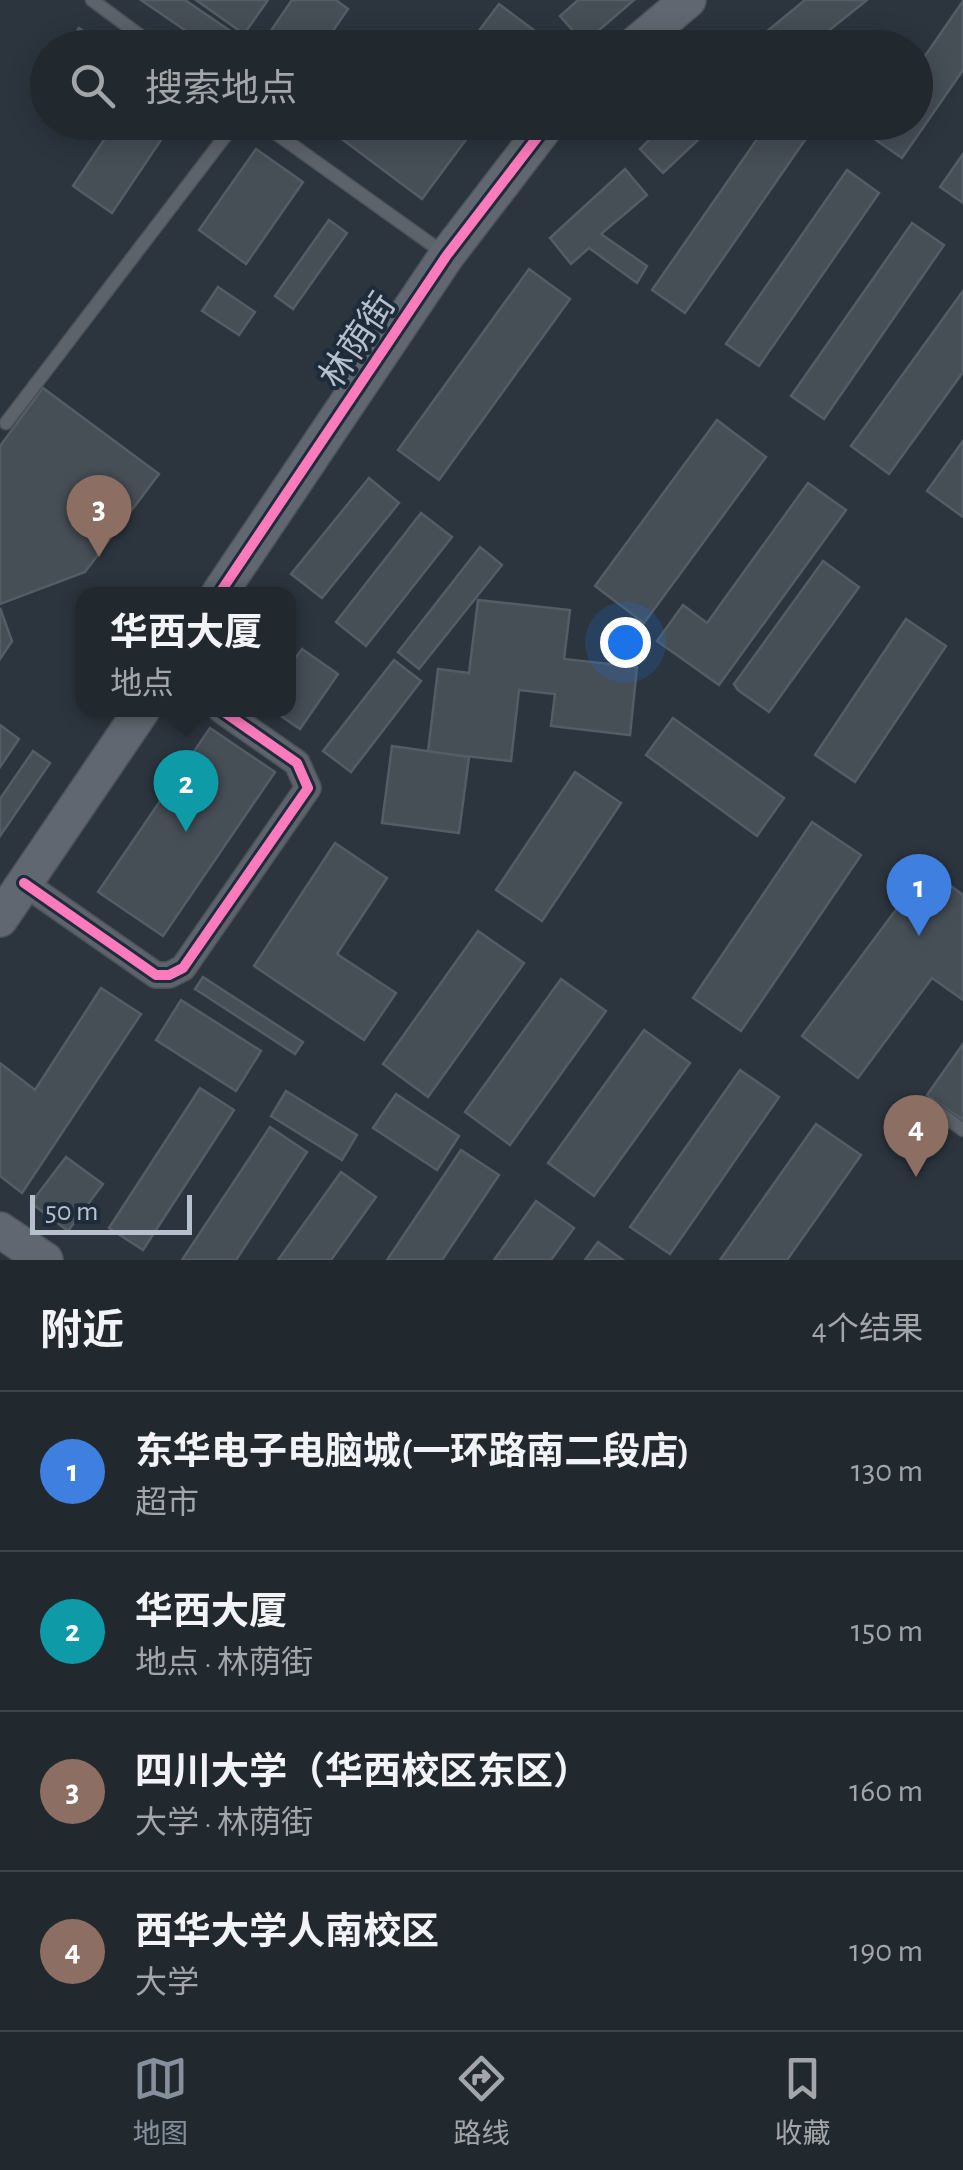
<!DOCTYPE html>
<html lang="zh">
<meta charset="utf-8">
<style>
:root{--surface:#21282e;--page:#293036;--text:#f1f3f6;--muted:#a2a6aa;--line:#3e444a;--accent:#86909c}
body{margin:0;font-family:"Alegreya Sans","Noto Sans SC",sans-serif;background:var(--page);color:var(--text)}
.scale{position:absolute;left:30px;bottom:25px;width:162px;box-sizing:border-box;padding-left:10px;border:5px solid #b7c1ce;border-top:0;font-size:28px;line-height:35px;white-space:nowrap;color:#b7c1ce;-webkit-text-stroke:8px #1e2b3a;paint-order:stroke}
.you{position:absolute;left:625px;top:642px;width:35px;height:35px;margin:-25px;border:8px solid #fff;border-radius:50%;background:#1a73e8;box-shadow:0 0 0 15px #1a73e833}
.badge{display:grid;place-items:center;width:65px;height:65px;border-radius:50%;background:var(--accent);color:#fff;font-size:32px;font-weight:700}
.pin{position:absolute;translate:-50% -82px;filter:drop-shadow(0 2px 5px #0008)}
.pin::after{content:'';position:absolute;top:52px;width:35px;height:30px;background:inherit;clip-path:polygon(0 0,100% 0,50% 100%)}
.popup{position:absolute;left:76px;top:587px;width:220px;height:130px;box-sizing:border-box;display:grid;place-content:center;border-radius:20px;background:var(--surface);filter:drop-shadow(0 2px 8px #0005);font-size:32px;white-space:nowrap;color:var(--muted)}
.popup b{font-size:38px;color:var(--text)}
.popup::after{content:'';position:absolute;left:50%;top:100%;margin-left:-20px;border:20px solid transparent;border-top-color:var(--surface)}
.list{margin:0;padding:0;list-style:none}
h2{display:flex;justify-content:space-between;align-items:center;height:130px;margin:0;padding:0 40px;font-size:42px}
h2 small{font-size:32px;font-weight:400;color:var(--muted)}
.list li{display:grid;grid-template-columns:65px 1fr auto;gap:30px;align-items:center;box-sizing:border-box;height:160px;padding:0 40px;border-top:2px solid var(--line)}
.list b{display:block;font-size:38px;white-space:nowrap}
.list p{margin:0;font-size:32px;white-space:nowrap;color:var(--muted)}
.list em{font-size:32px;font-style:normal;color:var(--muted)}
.icon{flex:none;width:55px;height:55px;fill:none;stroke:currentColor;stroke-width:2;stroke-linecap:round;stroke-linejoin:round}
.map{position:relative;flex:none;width:963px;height:1260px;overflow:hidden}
.search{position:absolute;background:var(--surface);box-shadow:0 5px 25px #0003;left:30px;right:30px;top:30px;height:110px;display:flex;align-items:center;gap:25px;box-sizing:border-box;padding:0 35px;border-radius:55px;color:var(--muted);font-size:38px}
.sheet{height:770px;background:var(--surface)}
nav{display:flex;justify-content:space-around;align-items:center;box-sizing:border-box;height:140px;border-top:2px solid var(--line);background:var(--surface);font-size:28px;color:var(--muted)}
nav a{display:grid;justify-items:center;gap:5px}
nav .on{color:var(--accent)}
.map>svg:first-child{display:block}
</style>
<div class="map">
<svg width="963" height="1260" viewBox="0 0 963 1260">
<rect width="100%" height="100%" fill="#2c353e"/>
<!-- building -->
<g fill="#464e56" stroke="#545c65" stroke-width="2.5">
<polygon points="141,0 185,0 248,43 245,48 211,48"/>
<polygon points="196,0 268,0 244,34"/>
<polygon points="292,0 336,0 348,9 321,48 259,48"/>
<polygon points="578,0 634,0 584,43 560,16"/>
<polygon points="805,0 867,0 807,48 760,48 755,41"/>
<polygon points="963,1 963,70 902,158 870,136 879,122 916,122 916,69"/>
<polygon points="499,4 543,37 535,48 466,48"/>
<polygon points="79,28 108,48 67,48"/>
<polygon points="116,122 173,122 112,213 73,186"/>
<polygon points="319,122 479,122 422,199"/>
<polygon points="667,122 717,122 663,173 640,149"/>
<polygon points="769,122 781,122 805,140 685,313 652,290"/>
<polygon points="256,149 303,182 246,264 199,230"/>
<polygon points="963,154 963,203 940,187"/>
<polygon points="625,169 647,195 601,234 647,266 637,283 589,248 571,264 550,238"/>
<polygon points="847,170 879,193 759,366 726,344"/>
<polygon points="329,220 347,233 293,309 275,296"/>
<polygon points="912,223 944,245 824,419 791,396"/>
<polygon points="529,269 570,299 439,480 398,450"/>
<polygon points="218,287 255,312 239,335 202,311"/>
<polygon points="963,291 963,372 889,474 851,446"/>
<polygon points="43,388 159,474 85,572 0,604 0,446"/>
<polygon points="717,420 766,457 644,623 595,586"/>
<polygon points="963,441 963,517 927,491"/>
<polygon points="369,478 399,503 322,598 291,574"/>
<polygon points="808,483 846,510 719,685 657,641 683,605 707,623"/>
<polygon points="421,513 452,537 366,646 336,622"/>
<polygon points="480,547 502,565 419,669 398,652"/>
<polygon points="823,561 859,587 769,712 738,690 734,684"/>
<polygon points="478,600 570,610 564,659 637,667 630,735 551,726 555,694 519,690 511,761 428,752 438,669 469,673"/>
<polygon points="0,608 12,641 0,659"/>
<polygon points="906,619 946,646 855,782 815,755"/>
<polygon points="302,649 338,674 300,729 272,710 288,710 288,668"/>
<polygon points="394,660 421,681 351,772 323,751"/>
<polygon points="673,718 784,798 757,836 646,755"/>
<polygon points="0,725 19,739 0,767"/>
<polygon points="210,728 275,772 163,936 98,892"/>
<polygon points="392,746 469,757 459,833 382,823"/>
<polygon points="33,751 50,763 0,836 0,799"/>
<polygon points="575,772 621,803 542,921 496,890"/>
<polygon points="812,822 861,855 741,1031 693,998"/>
<polygon points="335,843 387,878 337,954 396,993 364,1040 254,966"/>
<polygon points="927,868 963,895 963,1000 932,978 858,1078 802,1036"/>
<polygon points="478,931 524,963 428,1097 383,1064"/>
<polygon points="203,977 303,1042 295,1054 195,989"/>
<polygon points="561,979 606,1011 510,1145 465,1112"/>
<polygon points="101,988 141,1014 22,1193 0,1176 0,1063 35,1090"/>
<polygon points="181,1000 261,1051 236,1091 156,1040"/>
<polygon points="644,1030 690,1063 594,1196 548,1163"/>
<polygon points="963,1044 963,1120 927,1095"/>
<polygon points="740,1070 779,1097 670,1254 630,1227"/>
<polygon points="200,1088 234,1110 143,1250 109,1228"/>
<polygon points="286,1091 357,1135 342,1160 271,1116"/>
<polygon points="396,1094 459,1136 437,1170 373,1128"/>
<polygon points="816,1124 861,1155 787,1260 720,1260"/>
<polygon points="270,1127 307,1152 236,1260 182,1260"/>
<polygon points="461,1150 499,1175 442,1260 387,1260"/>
<polygon points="66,1157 103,1184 68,1231 31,1203"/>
<polygon points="341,1172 376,1197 331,1260 278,1260"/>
<polygon points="536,1201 574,1228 551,1260 494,1260"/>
<polygon points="598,1242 623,1260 585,1260"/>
</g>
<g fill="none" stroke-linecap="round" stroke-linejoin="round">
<!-- lane casing -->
<g stroke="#4b5158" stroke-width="15">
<g id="lane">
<polyline points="92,0 157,48"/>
<polyline points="260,122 445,254"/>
<polyline points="6,423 236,122"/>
<polyline points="936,1110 963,1130"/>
</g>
</g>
<!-- street casing -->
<g stroke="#4b5158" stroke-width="28">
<polyline id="street" points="24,883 156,975 169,975 183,968 308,788 297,763 221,710"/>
</g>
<!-- secondary casing -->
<g stroke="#4b5158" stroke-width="38">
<g id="secondary">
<polyline points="631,48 688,0"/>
<polyline points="219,594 447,255 549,122"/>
<polyline points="0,919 142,710"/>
<polyline points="0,1230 45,1260"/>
</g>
</g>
<!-- lane -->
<use href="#lane" stroke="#5d636b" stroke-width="12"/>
<!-- street -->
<use href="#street" stroke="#5d636b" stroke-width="25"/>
<!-- secondary -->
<use href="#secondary" stroke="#616770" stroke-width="35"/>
<!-- cycleway casing -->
<g stroke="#1e2b3a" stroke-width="16">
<g id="cycleway">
<polyline points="219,594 447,255 549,122"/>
<polyline points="24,883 156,975 169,975 183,968 308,788 297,763 221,710"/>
</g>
</g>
<!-- cycleway -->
<use href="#cycleway" stroke="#fd7abc" stroke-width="10"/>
</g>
<g text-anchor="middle" stroke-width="8" stroke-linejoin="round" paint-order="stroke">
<!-- street labels -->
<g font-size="35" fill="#b7c1ce" stroke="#1e2b3a">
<text transform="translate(357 340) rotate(-56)" y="12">林荫街</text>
</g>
</g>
</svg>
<div class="scale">50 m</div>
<div class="you"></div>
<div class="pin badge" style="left:919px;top:936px;background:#3f7fe0">1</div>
<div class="pin badge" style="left:186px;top:832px;background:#0f9aa8">2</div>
<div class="popup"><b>华西大厦</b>地点</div>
<div class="pin badge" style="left:99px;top:557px;background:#8d6e63">3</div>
<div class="pin badge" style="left:916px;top:1177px;background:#8d6e63">4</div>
<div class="search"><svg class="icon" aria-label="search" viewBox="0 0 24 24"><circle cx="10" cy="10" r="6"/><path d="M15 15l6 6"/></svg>搜索地点</div>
</div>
<section class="sheet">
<h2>附近<small>4个结果</small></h2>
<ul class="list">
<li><span class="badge" style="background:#3f7fe0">1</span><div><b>东华电子电脑城(一环路南二段店)</b><p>超市</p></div><em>130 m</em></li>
<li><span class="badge" style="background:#0f9aa8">2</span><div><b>华西大厦</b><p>地点 · 林荫街</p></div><em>150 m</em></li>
<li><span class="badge" style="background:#8d6e63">3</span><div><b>四川大学（华西校区东区）</b><p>大学 · 林荫街</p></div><em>160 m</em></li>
<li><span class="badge" style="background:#8d6e63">4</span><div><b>西华大学人南校区</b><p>大学</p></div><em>190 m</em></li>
</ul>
</section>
<nav>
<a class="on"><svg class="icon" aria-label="map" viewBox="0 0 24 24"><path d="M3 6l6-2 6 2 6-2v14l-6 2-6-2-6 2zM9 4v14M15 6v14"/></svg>地图</a>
<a><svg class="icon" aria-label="directions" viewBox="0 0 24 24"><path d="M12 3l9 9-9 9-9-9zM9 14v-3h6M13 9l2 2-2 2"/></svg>路线</a>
<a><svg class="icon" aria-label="saved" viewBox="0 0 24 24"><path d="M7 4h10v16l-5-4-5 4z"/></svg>收藏</a>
</nav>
